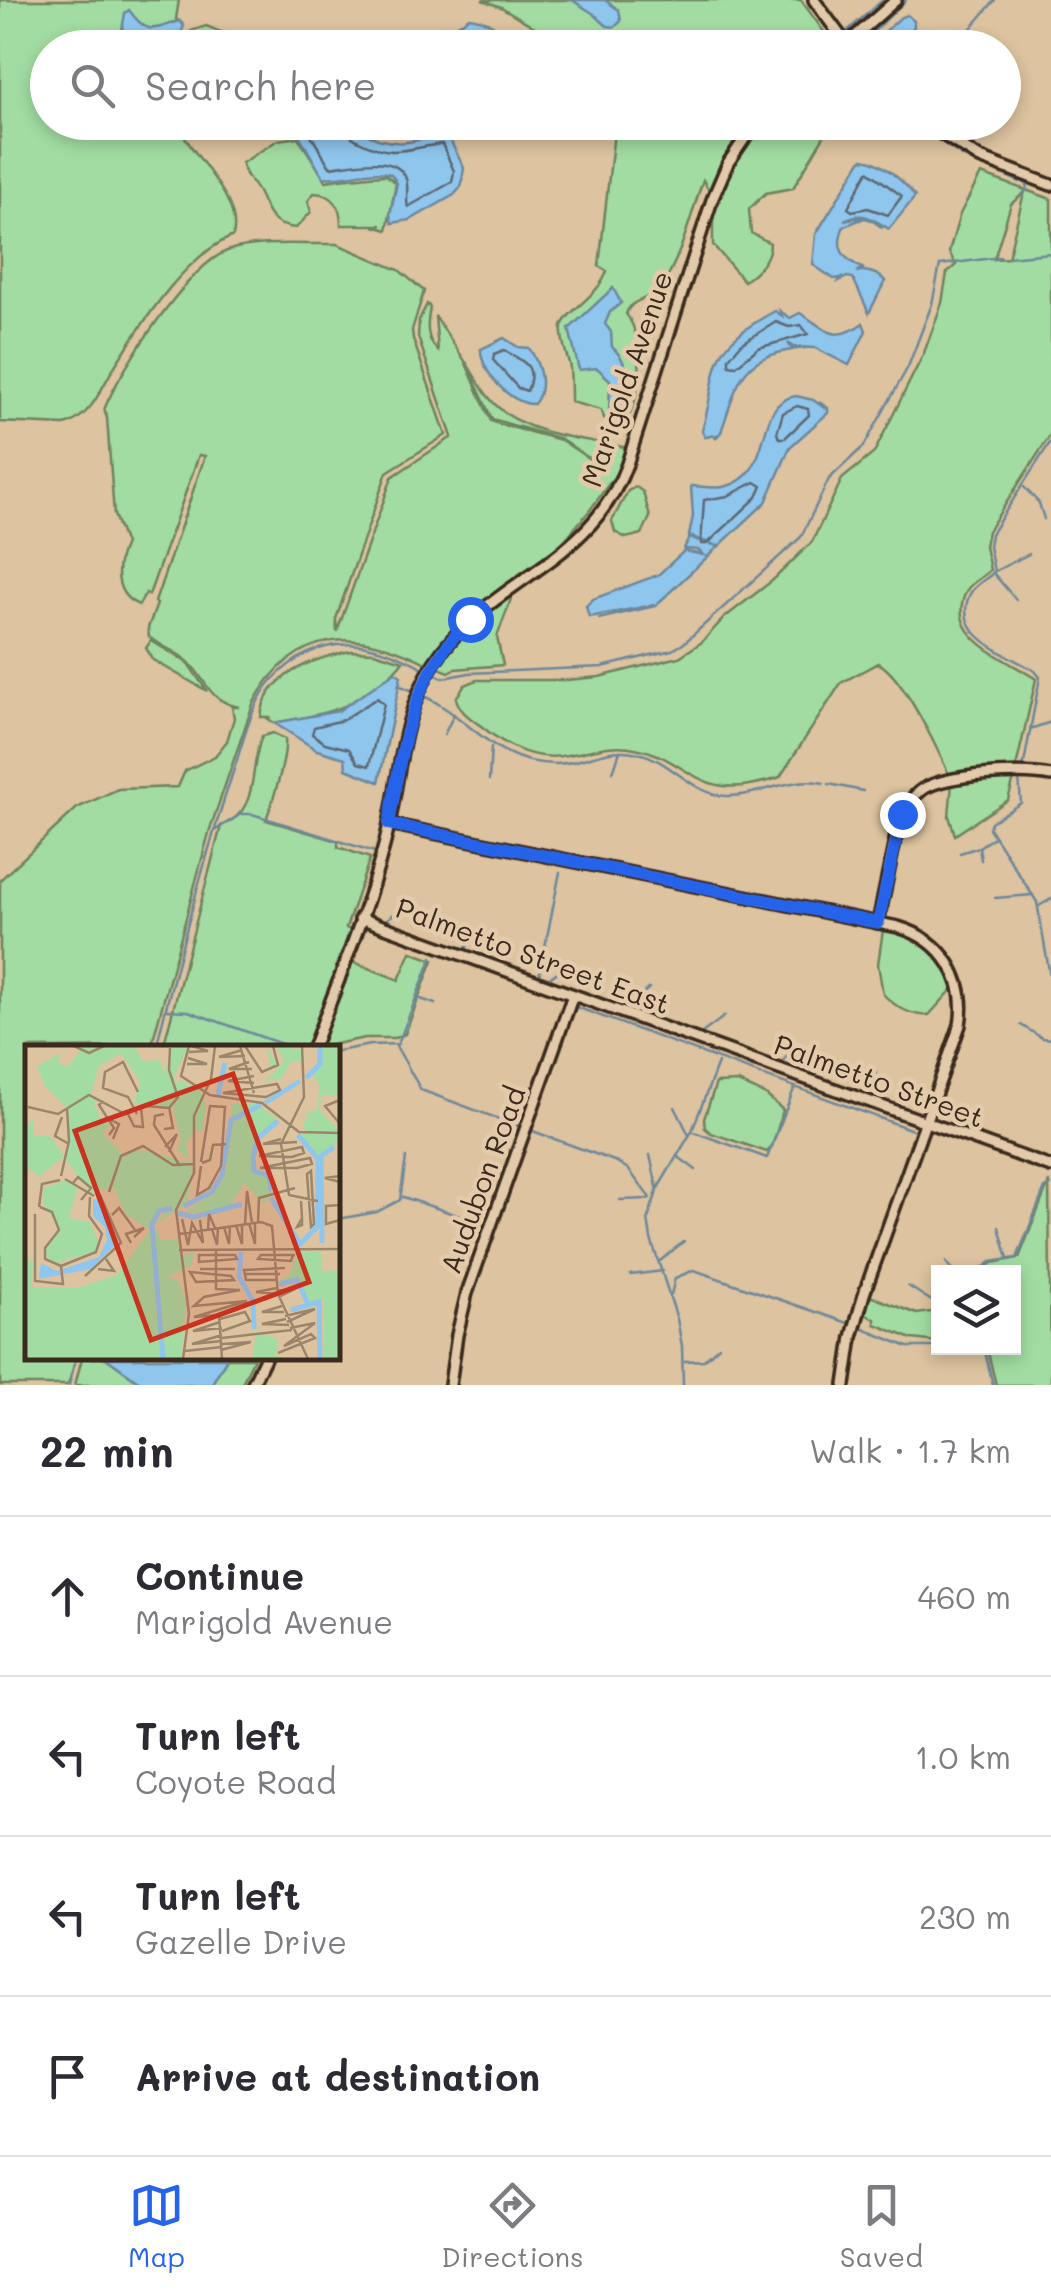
<!DOCTYPE html>
<meta charset="utf-8">
<style>
:root{--surface:#fff;--page:#f2f2f3;--text:#2b2b33;--muted:#7c7c81;--line:#e1e1e2;--accent:#2563eb}
body{margin:0;font-family:Mali,sans-serif;background:var(--page);color:var(--text)}
.controls{position:absolute;right:30px;bottom:30px;display:grid;overflow:hidden;border-radius:0px;box-shadow:0 5px 15px #0003}
.controls button{width:90px;height:90px;display:grid;place-items:center;padding:0;border:0;border-bottom:2px solid var(--line);background:var(--surface);color:var(--text);font:50px sans-serif}
.stop{position:absolute;width:30px;height:30px;margin:-22px;border:8px solid #2563eb;border-radius:50%;background:#fff}
.stop.end{background:#2563eb;border-color:#fff;box-shadow:0 2px 10px #0008}
.list{margin:0;padding:0;list-style:none}
h2{display:flex;justify-content:space-between;align-items:center;height:130px;margin:0;padding:0 40px;font-size:42px}
h2 small{font-size:32px;font-weight:400;color:var(--muted)}
.list li{display:grid;grid-template-columns:65px 1fr auto;gap:30px;align-items:center;box-sizing:border-box;height:160px;padding:0 40px;border-top:2px solid var(--line)}
.list b{display:block;font-size:38px;white-space:nowrap}
.list p{margin:0;font-size:32px;white-space:nowrap;color:var(--muted)}
.list em{font-size:32px;font-style:normal;color:var(--muted)}
.icon{flex:none;width:55px;height:55px;fill:none;stroke:currentColor;stroke-width:2;stroke-linecap:round;stroke-linejoin:round}
.map{position:relative;flex:none;width:1051px;height:1385px;overflow:hidden}
.search{position:absolute;background:var(--surface);box-shadow:0 5px 15px #0003;left:30px;right:30px;top:30px;height:110px;display:flex;align-items:center;gap:25px;box-sizing:border-box;padding:0 35px;border-radius:55px;color:var(--muted);font-size:38px}
.sheet{height:770px;background:var(--surface)}
nav{display:flex;justify-content:space-around;align-items:center;box-sizing:border-box;height:140px;border-top:2px solid var(--line);background:var(--surface);font-size:28px;color:var(--muted)}
nav a{display:grid;justify-items:center;gap:5px}
nav .on{color:var(--accent)}
.map>svg:first-child{display:block}
</style>
<div class="map">
<svg width="1051" height="1385" viewBox="0 0 1051 1385">
<rect width="100%" height="100%" fill="#ddc39f"/>
<filter id="ink" filterUnits="userSpaceOnUse"><feTurbulence type="fractalNoise" baseFrequency=".01" numOctaves="2"/><feDisplacementMap in="SourceGraphic" scale="20" xChannelSelector="R" yChannelSelector="G"/><feConvolveMatrix kernelMatrix="1 2 1 2 8 2 1 2 1" color-interpolation-filters="sRGB"/></filter>
<g filter="url(#ink)">
<!-- green -->
<g fill="#a2dca2" stroke="#6e8360" stroke-width="2.5" fill-rule="evenodd">
<path d="M0,0H179L176,19L183,24L174,47L48,48V122L177,123C191,156 243,199 233,236C186,255 145,319 118,361C102,384 94,416 65,425L0,422Z"/>
<polygon points="482,0 801,0 835,47 810,47 816,40 807,48 568,47 501,7"/>
<polygon points="206,26 226,34 229,47 181,47 191,31"/>
<path d="M615,123H753L712,196L703,180C691,214 682,255 662,286C652,302 633,295 626,314C645,337 644,403 622,424L604,418L601,410L571,402C571,391 571,379 570,368C568,356 560,340 562,327C564,313 600,295 607,271L599,266Z"/>
<path d="M758,123H826L824,136L793,188L766,193L749,209L751,233L770,243C770,260 757,272 744,281L713,245C713,230 712,209 716,195C722,169 743,145 758,123Z"/>
<path d="M298,137L326,181C347,178 365,176 386,175L396,183L387,230L374,226L382,225H341C341,207 335,194 314,193L308,201L311,212L296,228C269,226 268,212 258,192C252,181 244,176 242,163L278,140Z"/>
<path d="M981,174L1051,199V434L988,531L985,546L990,570C983,577 970,583 967,590C942,637 1006,658 1036,679L1015,772L951,779C939,752 903,675 878,663L841,683L780,777C771,781 760,783 750,785C696,795 683,757 635,748C613,743 594,750 573,754C537,763 508,748 481,726C470,718 459,711 456,698L465,685L477,680H567L599,677L679,657L702,642L724,618L773,580L812,542L842,479L874,453L924,353L942,303L947,273L956,265L949,252L960,214ZM1024,193L1008,258L994,259L1011,204Z"/>
<path d="M337,244L399,270L424,291L412,330L413,339L446,435L387,472L336,619L337,632L392,477L452,437L418,337L419,320L427,304L430,307C427,323 425,339 438,351L435,316L465,361L491,421L499,424L561,440L603,468L561,439L492,419L466,362C476,378 485,396 499,408C532,437 588,439 629,448L624,463L590,510L544,564L492,599L430,665C360,629 295,625 253,704L210,829L151,1047L28,1048V1358H76L68,1385H0V880L77,808L118,789L178,787L185,771L215,756L227,741L234,718L232,707H239C205,700 208,678 185,659C174,650 160,646 149,637L148,628L157,604L155,602L205,456L199,455L149,595L146,593L139,605C113,595 115,566 125,544L114,515L107,418L104,410C119,371 188,266 227,251C255,240 306,245 337,244Z"/>
<polygon points="636,487 643,492 650,517 642,534 626,538 615,532 612,521 628,491"/>
<polygon points="515,588 497,637 503,665 455,669 449,672 434,666 452,641"/>
<polygon points="151,641 187,662 207,691 153,660 146,648"/>
<path d="M351,651L374,652L403,661C369,705 327,715 274,723L267,718L271,717H261C265,675 314,658 351,651Z"/>
<path d="M273,733L285,739C287,758 273,800 266,820L338,841V847L370,858L346,928L353,931L312,1047L163,1048L221,826C261,811 248,769 262,736Z"/>
<polygon points="1015,775 1008,800 955,835 949,816 952,783"/>
<path d="M883,930C919,934 940,953 956,985L929,1015C912,1017 894,1006 883,994L878,964Z"/>
<polygon points="411,952 433,960 405,1034 395,1038 365,1038 315,1048 348,960 399,980"/>
<polygon points="738,1082 766,1095 783,1110 772,1147 767,1152 711,1133 705,1128 704,1119 716,1083"/>
<polygon points="1049,1182 1051,1385 996,1385 988,1352 984,1348 1014,1348 1014,1272 979,1272 992,1263 1019,1258"/>
<polygon points="870,1296 917,1314 938,1311 938,1342 912,1339 875,1324 875,1319 865,1314"/>
<polygon points="82,1358 106,1358 144,1385 75,1385"/>
<polygon points="227,1358 254,1358 241,1385 211,1385"/>
</g>
<!-- water -->
<g fill="#8fc6ee" stroke="#6d889b" stroke-width="2.5">
<polygon points="572,0 605,0 619,10 621,21 615,27 607,26 594,14"/>
<path d="M129,10C148,36 152,29 180,21L184,26L175,47H136L129,39L120,42L125,13Z"/>
<polygon points="907,15 914,21 914,27 892,47 868,47 901,17"/>
<path d="M469,17C490,19 505,33 519,47H455V27Z"/>
<path d="M302,122L351,123C367,138 391,146 414,141C426,138 434,132 447,134L464,168L461,187L454,195L410,220L392,223L390,215L397,183L391,174C369,168 344,180 323,177L299,135Z"/>
<path d="M862,159C879,159 906,183 915,197L889,229C872,219 864,210 844,220C860,217 868,215 883,228L867,217L844,226C834,249 843,259 864,269H861L857,272C865,269 880,274 885,281L869,313L853,278L847,277L839,281L841,278L834,279L813,265L816,234Z"/>
<path d="M613,288L621,303L610,312L605,324L611,332L612,347C630,363 638,398 616,414L609,412L610,380L597,368L579,370L569,329Z"/>
<path d="M775,311L782,316L780,311L790,318L800,313C827,329 833,345 863,323L866,331L849,365L815,348L793,347L788,343L792,349L806,348C740,355 740,377 721,432L715,439L717,435L705,437L702,431C721,363 704,349 775,311Z"/>
<path d="M504,338L518,347L529,348C540,364 547,388 534,404C511,405 480,371 481,349Z"/>
<path d="M796,396L813,400L826,409L819,402L828,408V413L790,447L766,502L655,606L598,619L654,605L589,617L586,606L593,599L658,575L684,551L703,555L698,550L684,549L689,538L718,546L689,536L693,516L691,486C701,486 712,489 723,487C778,476 751,402 796,396Z"/>
<polygon points="395,672 401,676 379,782 346,769 345,758 317,750 274,723 338,711"/>
<polygon points="106,1358 227,1358 211,1385 144,1385"/>
</g>
<g fill="none" stroke-linecap="round" stroke-linejoin="round">
<!-- shore -->
<g stroke="#5d6871" stroke-width="2.5">
<path d="M310,122L309,132L330,167C350,165 393,153 405,176C410,186 405,198 408,207L452,182L454,171L442,144C407,148 394,159 359,141C349,136 346,133 345,122"/>
<polygon points="868,171 902,196 888,215 868,208 852,211 848,208"/>
<polygon points="776,322 789,327 801,325 808,334 758,348 736,366 729,365 729,358 742,343"/>
<path d="M504,350C522,362 538,363 527,391L518,388L493,360L494,354Z"/>
<polygon points="797,406 808,409 809,415 785,438 779,438 777,433 783,413"/>
<polygon points="755,482 762,486 757,497 707,544 701,544 704,500 728,496"/>
<polygon points="377,698 384,704 369,766 358,763 349,749 325,743 312,734 314,727 343,720"/>
</g>
<!-- stream -->
<g stroke="#6d889b" stroke-width="2.5">
<polyline points="808,0 836,39 834,45"/>
<polyline points="845,33 883,0"/>
<polyline points="857,48 906,0"/>
<polyline points="954,48 995,0"/>
<polyline points="913,122 962,156 1020,182"/>
<polyline points="1024,183 1028,184 1024,195"/>
<polyline points="1008,257 1051,253"/>
<polyline points="1024,487 1039,503 1044,519"/>
<polyline points="995,571 1029,554"/>
<polyline points="994,574 1016,600"/>
<polyline points="432,673 443,678 469,673 602,667 672,650 683,644 801,537 829,479 864,446 908,367 932,304 940,265 1000,257"/>
<polyline points="398,685 411,690"/>
<path d="M422,695C472,718 493,764 555,764C584,764 607,745 638,753C671,760 691,794 726,796C760,797 790,775 824,783"/>
<polyline points="1030,729 1051,722"/>
<polyline points="444,735 454,714"/>
<path d="M1023,769L1040,677L1035,671C1008,654 950,636 970,594C974,585 987,579 994,572L989,546L991,534L1051,441"/>
<polyline points="613,772 620,751"/>
<polyline points="1019,778 1021,803 991,822 989,828 1037,902 1051,982"/>
<polyline points="489,780 491,747"/>
<polyline points="829,784 863,791"/>
<polyline points="214,831 241,814 252,814 378,853"/>
<polyline points="979,847 981,860"/>
<polyline points="960,853 979,847 994,837"/>
<polyline points="995,898 1033,895"/>
<polyline points="1039,906 1051,899"/>
<polyline points="374,918 923,1114"/>
<polyline points="387,919 406,905"/>
<polyline points="464,950 475,937"/>
<polyline points="539,977 560,872"/>
<polyline points="547,980 573,960"/>
<polyline points="418,998 435,1004"/>
<polyline points="628,1007 649,988"/>
<polyline points="166,1010 188,1011 293,1048"/>
<polyline points="1021,1025 1042,1038 1051,1039"/>
<polyline points="567,1027 576,1007 918,1132"/>
<polyline points="702,1033 725,1016"/>
<polyline points="396,1046 421,1090 521,1127"/>
<path d="M156,1048C179,954 203,861 234,769C244,740 251,703 273,679C320,630 372,639 425,669"/>
<polyline points="338,1051 370,1045 398,1044 432,957"/>
<polyline points="782,1062 797,1045"/>
<polyline points="555,1065 564,1035"/>
<polyline points="866,1093 876,1072"/>
<polyline points="675,1107 689,1135"/>
<polyline points="530,1130 617,1162 628,1169 650,1198"/>
<polyline points="694,1132 767,1158 794,1089"/>
<polyline points="518,1136 529,1104"/>
<polyline points="650,1155 657,1187"/>
<polyline points="677,1156 696,1170"/>
<polyline points="501,1183 508,1165"/>
<polyline points="403,1197 481,1223"/>
<polyline points="620,1200 649,1199"/>
<polyline points="338,1219 377,1212 400,1200 406,1158"/>
<polyline points="999,1227 1008,1259"/>
<polyline points="660,1261 684,1241"/>
<polyline points="946,1262 953,1272"/>
<polyline points="977,1272 991,1262 1017,1258 1045,1188 1051,1185"/>
<polyline points="630,1275 663,1271"/>
<polyline points="908,1286 938,1305"/>
<polyline points="671,1295 675,1278 694,1270 851,1324"/>
<polyline points="861,1328 908,1347 938,1347"/>
<polyline points="942,1348 984,1348 993,1385"/>
<polyline points="685,1361 704,1360 719,1346"/>
<polyline points="69,1385 76,1358"/>
<polyline points="683,1385 682,1346 677,1319 651,1239 648,1219 658,1188 692,1131 718,1063"/>
</g>
<!-- secondary casing -->
<g stroke="#3b2a1e" stroke-width="16">
<g id="secondary">
<polyline points="814,0 848,46"/>
<polyline points="842,48 896,0"/>
<polyline points="922,122 980,158 1051,185"/>
<path d="M389,824L898,927C943,940 968,979 960,1025L864,1294L852,1337L845,1385"/>
<polyline points="360,918 1051,1167"/>
<path d="M878,923L899,821C904,808 911,797 923,789C948,774 1023,770 1051,776"/>
<path d="M313,1048C338,981 366,914 384,846C400,785 399,718 434,663C488,578 590,567 627,464L712,200L728,163L756,122"/>
<polyline points="252,1385 265,1358"/>
<polyline points="450,1385 457,1335 467,1293 573,995"/>
</g>
</g>
<!-- secondary -->
<use href="#secondary" stroke="#e2caaa" stroke-width="9"/>
</g>
</g>
<g fill="none" stroke-linecap="round" stroke-linejoin="round" filter="url(#ink)">
<!-- route -->
<path stroke="#2563eb" stroke-width="12" d="M470,619C410,680 403,744 389,824L878,923L902,814"/>
</g>
<g text-anchor="middle" stroke-width="9" stroke-linejoin="round" paint-order="stroke">
<!-- street labels -->
<g font-size="28" fill="#3b2a1e" stroke="#e2caaa">
<text transform="translate(627 379) rotate(-71)" y="10">Marigold Avenue</text>
<text transform="translate(533 956) rotate(20)" y="10">Palmetto Street East</text>
<text transform="translate(879 1081) rotate(20)" y="10">Palmetto Street</text>
<text transform="translate(483 1180) rotate(-70)" y="10">Audubon Road</text>
</g>
</g>
<!-- overview -->
<g transform="translate(25 1045)">
<rect width="315" height="315" fill="#ddc39f"/>
<path d="M58,1H109L118,16L135,15L139,28L148,1H163L149,32L152,40L155,35L177,47L181,62L177,88L171,84L161,99L164,116L152,104L156,95L148,63L109,59L115,37L96,8L73,22L66,52L74,55L69,59L78,79H86L78,89L98,109L118,105L169,119L162,159L129,180L145,163L135,164L127,178L128,202L132,181L135,195H153L155,212L168,207L167,220L143,232L154,236L161,257L156,314H0V213L8,217L7,242L52,243L92,230L125,185L101,169L88,142L67,148L41,115L45,65L20,42L12,21L35,8L33,18L44,21ZM242,1L254,24L259,14L251,1L277,5L278,16L266,17L256,34L238,36L253,25L245,20ZM295,1H315V50H296L295,66L315,86V95L295,113L274,89L282,88L278,79L284,71L278,69L293,64L294,39L285,26L295,19ZM207,59H232L252,74L232,93L228,113V127L243,132L246,151L239,159L219,138L203,165L159,168L188,148L202,124ZM9,72L8,90L25,91L39,111L14,132L0,120V85ZM41,135L52,143L44,173L65,177L73,197L69,207L27,219L19,206L35,185L18,158L19,143ZM273,207H297V226L315,225V314H299V255L283,259L273,235L252,237L264,231ZM231,287L253,294L251,311L273,314H227Z" fill="#a2dca2"/>
<path d="M75,153L92,198L66,224L14,234L16,218L32,226L74,212L82,195L80,182L68,171V155Z" fill="#8fc6ee"/>
<path fill="none" stroke="#8fc6ee" stroke-width="5" d="M281,33L295,19V1M193,50L200,18M240,58L275,36M246,146L244,131L229,126L228,112L233,93L253,76M246,153L275,199L293,181V114L273,90M159,161L187,147L197,130L206,75L236,60M153,168L169,172L217,159M297,198L296,111L309,102M216,207L214,232L228,256L229,284M254,239L272,235L283,259M266,265L294,257L295,314M138,314L127,179L134,166L147,163"/>
<path fill="none" stroke="#9c866b" stroke-width="2.5" d="M49,1L64,8L79,1M164,1L156,31L185,50L237,58L274,87L315,88M215,1L229,48M220,1L237,27L253,20L248,1M277,1L279,52L256,99L264,150L293,156M217,5L194,12L220,11M164,7L183,6L167,1M224,17L204,24H227M162,19H182L163,13M229,31L203,36L229,38M252,39L255,45L241,52L198,48ZM315,55L300,61L315,79M78,56L74,60L89,83L84,90M3,62L33,69L64,50L100,69L121,61L144,63L153,52L144,25L145,3M103,69L109,81L118,82L116,62M112,69L103,52L78,43L80,27L98,17L113,47M139,69L130,71L129,80L155,121M37,72L30,91L44,99M80,72L94,79L88,94M139,84L148,83L144,62M256,94L238,99L272,97M140,102L152,89L144,107M277,102L279,108L267,112L234,111ZM285,113L287,119L272,123H235ZM177,118L185,115L188,100L201,99M176,121L172,150L184,143L196,121L200,62L185,61L176,117M286,126L289,179L286,182L282,129ZM36,131L44,96L42,64M315,131L300,133L315,137M40,134L69,151M48,138L53,132L66,143L56,155M84,147L96,111L118,101L148,120L170,119M276,156L277,173V180L272,182L277,173M315,160L301,161V179L315,175M14,162L17,139L35,135M15,162L27,167L34,185L20,203V214L36,221M10,169V236L38,239L36,221M87,170L94,163L110,185M157,174L163,200L167,178L178,198L175,175M233,177L234,153L270,143M224,178L230,199V177M220,179L222,146L227,178M211,180L217,199V179M199,182L204,199L205,181M183,184L184,169L190,183M187,184L192,200L193,183M154,189L236,177L247,181L253,249L283,314M106,198L101,189L119,183L109,192M191,204V245M154,205L315,204M174,210H210L212,214L174,217ZM268,210L266,216L233,214L236,210H270M36,221L71,207L77,189L64,171L65,152M73,224L89,226L81,214M175,224H210M165,227L206,231L209,235L171,237ZM219,229H255M60,231L96,198L75,150M251,235H221L219,225L260,223M252,243L231,247L253,249M191,244L215,245L179,252L169,261L222,256L169,272L194,270M252,246L272,243L254,252M257,261L237,267H259M194,269L197,314M260,271L290,264L262,277M195,274L220,267L225,276L197,286M261,274L237,279L264,280M195,277L168,286L197,283M197,293L267,285M197,296L167,299L197,290M196,305L226,297L197,299M160,306L197,302M253,308L290,293L286,289L259,301L290,278L265,283M158,314L164,269L151,165L169,128V71L186,34L190,1"/>
<path fill="#c8321e" fill-opacity="0.15" stroke="#c8321e" stroke-width="5" d="M208,29L284,237L126,295L50,86Z"/>
<rect width="315" height="315" fill="none" stroke="#3b2a1e" stroke-width="5"/>
</g>
</svg>
<div class="controls">
<button><svg class="icon" aria-label="layers" viewBox="0 0 24 24"><path d="M12 4l9 5-9 5-9-5zM3 14l9 5 9-5"/></svg></button>
</div>
<div class="stop" style="left:470px;top:619px"></div>
<div class="stop end" style="left:902px;top:814px"></div>
<div class="search"><svg class="icon" aria-label="search" viewBox="0 0 24 24"><circle cx="10" cy="10" r="6"/><path d="M15 15l6 6"/></svg>Search here</div>
</div>
<section class="sheet">
<h2>22 min<small>Walk · 1.7 km</small></h2>
<ul class="list">
<li><svg class="icon" aria-label="ahead" viewBox="0 0 24 24"><path d="M12 20V5M6 11l6-6 6 6"/></svg><div><b>Continue</b><p>Marigold Avenue</p></div><em>460 m</em></li>
<li><svg class="icon" aria-label="left" viewBox="0 0 24 24"><path d="M17 20v-9H6M10 6l-5 5 5 5"/></svg><div><b>Turn left</b><p>Coyote Road</p></div><em>1.0 km</em></li>
<li><svg class="icon" aria-label="left" viewBox="0 0 24 24"><path d="M17 20v-9H6M10 6l-5 5 5 5"/></svg><div><b>Turn left</b><p>Gazelle Drive</p></div><em>230 m</em></li>
<li><svg class="icon" aria-label="arrive" viewBox="0 0 24 24"><path d="M6 21V4h12l-3 4 3 4H6"/></svg><div><b>Arrive at destination</b></div></li>
</ul>
</section>
<nav>
<a class="on"><svg class="icon" aria-label="map" viewBox="0 0 24 24"><path d="M3 6l6-2 6 2 6-2v14l-6 2-6-2-6 2zM9 4v14M15 6v14"/></svg>Map</a>
<a><svg class="icon" aria-label="directions" viewBox="0 0 24 24"><path d="M12 3l9 9-9 9-9-9zM9 14v-3h6M13 9l2 2-2 2"/></svg>Directions</a>
<a><svg class="icon" aria-label="saved" viewBox="0 0 24 24"><path d="M7 4h10v16l-5-4-5 4z"/></svg>Saved</a>
</nav>
